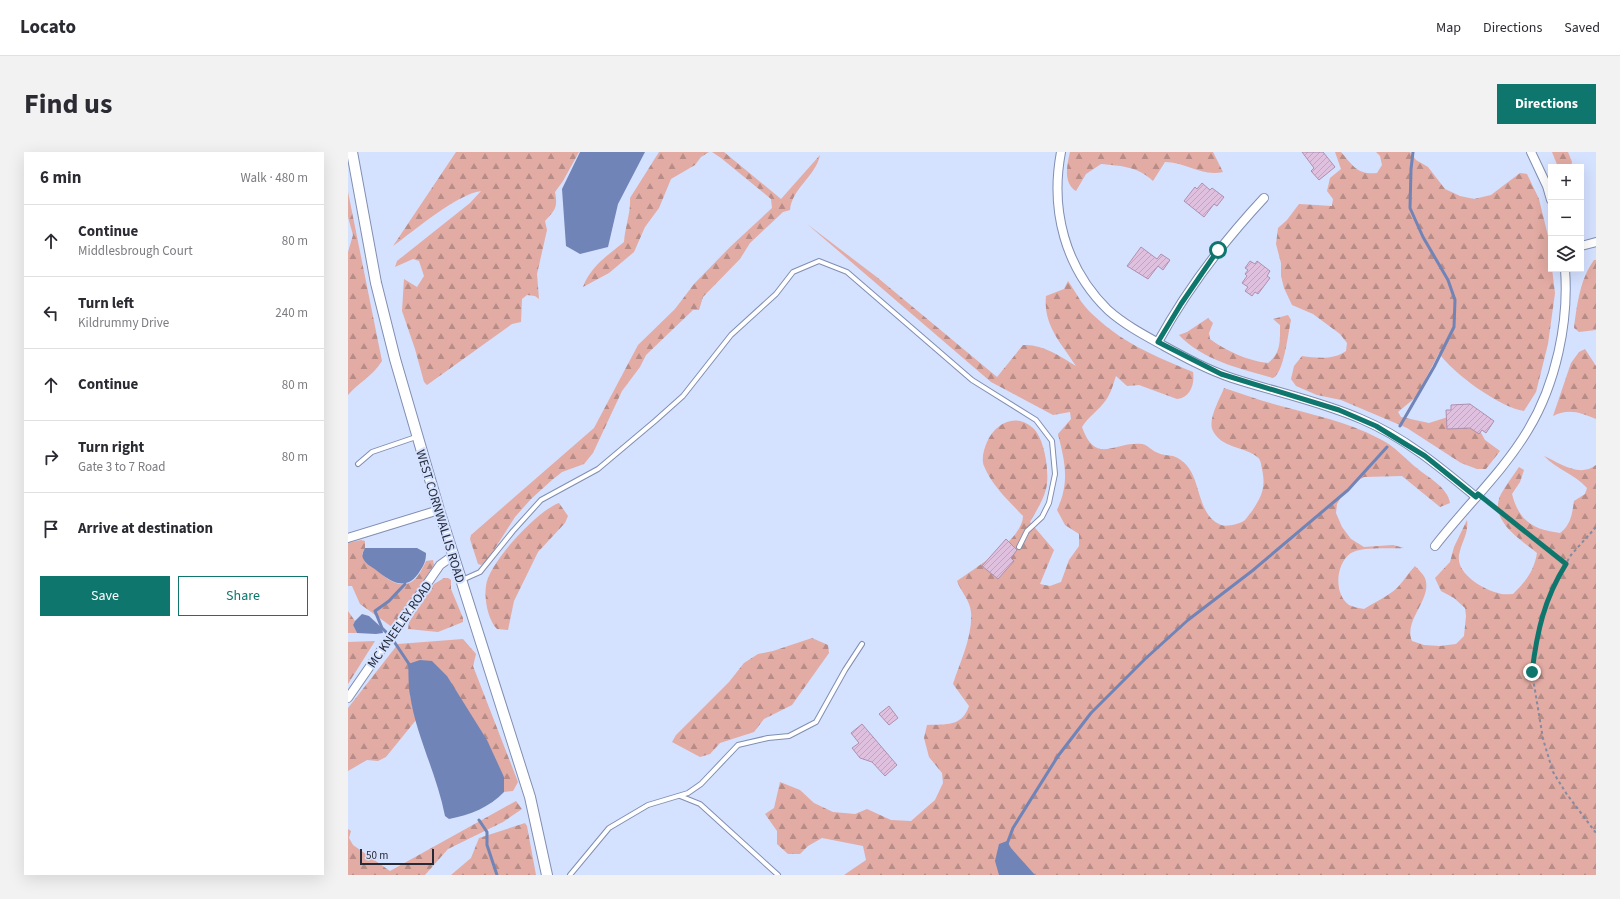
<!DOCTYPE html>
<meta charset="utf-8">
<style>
:root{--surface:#fff;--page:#f2f2f3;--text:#2b2b33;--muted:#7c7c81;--line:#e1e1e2;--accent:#0f766e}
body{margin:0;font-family:"Source Sans 3",sans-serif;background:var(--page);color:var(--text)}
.controls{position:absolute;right:12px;top:12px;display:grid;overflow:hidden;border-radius:0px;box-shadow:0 4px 16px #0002}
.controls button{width:36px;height:36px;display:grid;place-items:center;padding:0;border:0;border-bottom:1px solid var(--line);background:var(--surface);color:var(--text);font:20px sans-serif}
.scale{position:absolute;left:12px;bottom:10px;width:74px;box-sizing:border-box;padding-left:4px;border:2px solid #242a38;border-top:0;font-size:11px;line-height:14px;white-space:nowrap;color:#242a38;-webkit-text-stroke:3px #d4e1ff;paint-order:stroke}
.stop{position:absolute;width:12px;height:12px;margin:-9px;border:3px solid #0f766e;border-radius:50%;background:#fff}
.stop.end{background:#0f766e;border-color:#fff;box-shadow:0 1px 4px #0008}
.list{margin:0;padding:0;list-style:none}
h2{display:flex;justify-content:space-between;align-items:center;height:52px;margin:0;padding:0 16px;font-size:17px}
h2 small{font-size:13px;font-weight:400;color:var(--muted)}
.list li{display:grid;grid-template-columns:26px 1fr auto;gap:12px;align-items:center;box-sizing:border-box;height:72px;padding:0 16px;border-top:1px solid var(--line)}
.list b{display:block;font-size:15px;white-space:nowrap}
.list p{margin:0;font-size:13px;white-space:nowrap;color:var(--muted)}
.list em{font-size:13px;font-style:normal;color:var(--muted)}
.actions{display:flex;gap:8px;padding:12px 16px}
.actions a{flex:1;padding:9px 0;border:1px solid var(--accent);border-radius:0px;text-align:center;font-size:14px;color:var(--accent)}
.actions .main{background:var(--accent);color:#fff}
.icon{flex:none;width:22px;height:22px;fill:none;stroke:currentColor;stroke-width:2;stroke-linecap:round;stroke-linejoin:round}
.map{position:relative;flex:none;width:1248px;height:723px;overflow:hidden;border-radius:0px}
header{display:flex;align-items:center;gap:24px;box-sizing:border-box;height:56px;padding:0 20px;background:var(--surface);border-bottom:1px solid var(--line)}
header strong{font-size:19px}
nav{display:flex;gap:22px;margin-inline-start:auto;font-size:14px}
.intro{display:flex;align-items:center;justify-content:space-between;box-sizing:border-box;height:96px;padding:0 24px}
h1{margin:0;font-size:28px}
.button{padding:10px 18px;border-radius:0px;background:var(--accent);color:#fff;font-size:14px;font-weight:700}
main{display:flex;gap:24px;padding:0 24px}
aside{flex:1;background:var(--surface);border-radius:0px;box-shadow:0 4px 16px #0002}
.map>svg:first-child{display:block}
</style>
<header>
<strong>Locato</strong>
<nav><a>Map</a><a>Directions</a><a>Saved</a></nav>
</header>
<div class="intro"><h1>Find us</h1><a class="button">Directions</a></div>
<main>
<aside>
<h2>6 min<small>Walk · 480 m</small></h2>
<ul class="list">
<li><svg class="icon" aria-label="ahead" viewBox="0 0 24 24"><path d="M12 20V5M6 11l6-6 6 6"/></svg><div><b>Continue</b><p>Middlesbrough Court</p></div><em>80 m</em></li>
<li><svg class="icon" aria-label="left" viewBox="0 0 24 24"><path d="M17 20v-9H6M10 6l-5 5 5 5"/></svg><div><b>Turn left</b><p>Kildrummy Drive</p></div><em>240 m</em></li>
<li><svg class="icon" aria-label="ahead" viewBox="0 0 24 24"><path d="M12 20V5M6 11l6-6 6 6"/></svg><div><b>Continue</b></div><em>80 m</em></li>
<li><svg class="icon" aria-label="right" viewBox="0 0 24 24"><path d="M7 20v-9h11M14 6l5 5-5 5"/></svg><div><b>Turn right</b><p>Gate 3 to 7 Road</p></div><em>80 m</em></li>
<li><svg class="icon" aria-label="arrive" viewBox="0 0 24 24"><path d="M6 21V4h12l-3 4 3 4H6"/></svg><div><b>Arrive at destination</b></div></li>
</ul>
<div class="actions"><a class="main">Save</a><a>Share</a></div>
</aside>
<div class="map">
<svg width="1248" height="723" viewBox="0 0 1248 723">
<defs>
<pattern id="forest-firs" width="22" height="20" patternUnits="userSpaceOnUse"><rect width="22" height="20" fill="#e2aba3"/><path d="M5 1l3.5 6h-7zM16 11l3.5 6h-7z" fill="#b78b86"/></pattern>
<pattern id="building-hatch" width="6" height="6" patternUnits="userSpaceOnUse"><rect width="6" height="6" fill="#dfc0de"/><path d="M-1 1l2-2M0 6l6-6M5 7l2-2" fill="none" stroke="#bfa5bf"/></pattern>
</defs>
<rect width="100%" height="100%" fill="#d4e1ff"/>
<!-- forest -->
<g fill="url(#forest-firs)">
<path d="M108,0H231L215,29L207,40C210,56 207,58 197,69L199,78L189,122L191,147L187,144L179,143L174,147L173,170L164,172L79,233L76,230L67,197L54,159L56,127L69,135L76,124L71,109L65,107L47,115L49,109L122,51L133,39C109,42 66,79 45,94Z"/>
<path d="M311,0H361L353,5L347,13L323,27L311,56L297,75L286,100L261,121L235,135C242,115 260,103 276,90C277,75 283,60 282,46Z"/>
<path d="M364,0H376L433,47L472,3C468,24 444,36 442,58L435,60L402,91L392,107L355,145L351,158H345L298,203L292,215L274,239L245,301L236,312L214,320L204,328L183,347L167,365L139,409L133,413L130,412L122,387L123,383L246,276L290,193L327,157L346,132L382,95L424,56L423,47L373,6Z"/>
<path d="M722,0H865L875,20C854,25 838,10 817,10L805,29C789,14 773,14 753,12L738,22L728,39C715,31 719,13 722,0Z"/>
<path d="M987,0H993C1005,14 1010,23 1029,21L1034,13L1032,4L1028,0H1062L1068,8L1080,15L1097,37L1112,44L1126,47L1143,43L1172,21L1179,22L1191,47L1200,84L1207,141L1200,192L1188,240L1176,259C1153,256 1104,221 1091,201L1068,245L1050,260L1053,265L1081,271L1100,265L1132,279L1137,288L1152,299L1138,317H1129L1113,311L1059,276L993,248L969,243L948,234L943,227L946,214L954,204C968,206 986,208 998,199L999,191L992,182L965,162L944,153L936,136L933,124V111L928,92L930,76L939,68L951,52L984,54L985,47L979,39L982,26L993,17Z"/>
<polygon points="1204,0 1220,0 1224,10 1223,15 1210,15"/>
<path d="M0,40L34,209C24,225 11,230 0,243V100L5,83L0,65Z"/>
<path d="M459,72L530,126L649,225L675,193C695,192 712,204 728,214C713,191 695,173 698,144L716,137L720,129C727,139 733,151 741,159C772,190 806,204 845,220C847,232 842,246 829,247L791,233L779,234L768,224C765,233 763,241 758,248C751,258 741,264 734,275C748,314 766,289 794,292C800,293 804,299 810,301C814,303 820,303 825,304C857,315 844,361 873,373C879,375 892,372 897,368C899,366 902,361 904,359C914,344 918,335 914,317C913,312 913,307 908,304C894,294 874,296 865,279C859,268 872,247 876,236C894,242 911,248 929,253C965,263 998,269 1032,287C1047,294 1057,307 1070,317C1081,326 1100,336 1102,351L1092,355L1054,324L1016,325L1005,331L996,340L989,352L988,361L994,375L1003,387L1016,395L1045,393L1056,396C1042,397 1014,394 1003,401C988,411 985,441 1001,453C1005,455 1011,456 1016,457C1027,450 1039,445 1049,436C1056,429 1060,421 1067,414C1070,417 1075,422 1077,426C1085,447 1055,468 1064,489L1076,493L1092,494L1108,492L1116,484L1118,464L1117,456L1106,446L1093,439L1087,426L1102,410L1106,395L1119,368C1121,381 1113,391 1111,403C1108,422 1135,437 1150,441C1154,443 1160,442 1165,442C1178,429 1186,419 1189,401C1172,387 1140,368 1153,342C1158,333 1165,324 1171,315L1176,318L1172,330L1164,342C1171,369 1185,378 1212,381C1223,373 1224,362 1226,349L1237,342L1239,336C1227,322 1208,317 1196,304C1212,311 1231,326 1248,313V723H496L518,708L515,694L474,686L460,694L452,702H440L429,692V679L417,662L426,656L432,630L452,638L466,651L485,660L507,662L519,657L543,668L563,669L587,648L595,631L594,621L581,605L576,586L579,573C598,572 614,575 621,554L605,532C612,510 625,484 623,460C622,448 613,440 609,429C627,416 675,387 675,364C661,349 644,334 636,314C633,307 636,297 639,290C647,272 667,260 685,276C697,287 702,322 698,337C695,349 688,359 682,370L706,398L692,432L702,434L713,430L721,408L731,394V382L717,373L709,358C722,330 717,310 710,282L723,267L722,260L705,263L643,230Z"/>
<path d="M1246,108H1248V178L1231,180L1226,176C1229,153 1232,127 1246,108Z"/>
<path d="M940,163L943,168C940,181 936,221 925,226C893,217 854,208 831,183L839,180L860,166L865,171L861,181L862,187C878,199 900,209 920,211C933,201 932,189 932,173L925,167Z"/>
<path d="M1237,197L1248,214V267C1233,261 1221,256 1205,264L1223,211L1231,200Z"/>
<path d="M211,351L220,364L217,371L190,400L166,449L160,478L149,477C140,468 136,447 138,434C140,411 190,358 211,351Z"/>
<path d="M13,388L17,389V396L14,402C26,414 47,443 66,428C71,424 75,415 78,409L85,408L86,413L44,475L12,452L4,434H0V391Z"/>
<polygon points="96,426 100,426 103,428 103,437 115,466 115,470 90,480 60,477 61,470 86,432"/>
<polygon points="0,459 7,469 5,473 9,481 0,481"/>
<polygon points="464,486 480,493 481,501 444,553 416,567 406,580 372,591 362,602 352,605 324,590 328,583 381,530 396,511 410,502 425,499"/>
<polygon points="115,487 128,502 125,514 170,630 165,639 156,640 156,625 62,543 68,568 38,605 30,609 19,608 0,619 0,556 50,492"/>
<polygon points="27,489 0,532 0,490"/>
<polygon points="168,649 174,657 155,670 100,697 77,723 0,723 0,677 3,679 1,686 5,693 42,719"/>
<polygon points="177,671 179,674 188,723 103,723 123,706 131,686"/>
</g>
<!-- water -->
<g fill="#7084b7">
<polygon points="232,0 297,0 270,52 260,95 232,102 218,94 214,37"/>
<path d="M17,396H69L78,401C78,409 76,413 72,419C59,440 44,431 28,418C24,415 18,412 16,408C13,404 15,400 17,396Z"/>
<polygon points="14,462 21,464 34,476 35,481 28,482 9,481 5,473 7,469"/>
<path d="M72,508L84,509L99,524L139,588L156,625V640C142,655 122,663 101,667L97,664C89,622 68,584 62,543C60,533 61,522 60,512Z"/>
<polygon points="659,689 663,696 687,723 651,723 647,709 651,692"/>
</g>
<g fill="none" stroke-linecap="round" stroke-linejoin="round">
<!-- stream -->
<g stroke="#7084b7" stroke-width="3">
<polyline points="1052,274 1086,215 1106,175 1107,148 1100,128 1075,85 1062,56 1063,17 1065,0"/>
<polyline points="39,481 34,476 27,459 41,449 57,432"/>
<polyline points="45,488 63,515"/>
<polyline points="131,668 139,680 139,693 149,723"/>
<polyline points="659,692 665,676 710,604 743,561 797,507 840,468 904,419 1000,338 1039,295"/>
</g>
</g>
<!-- building -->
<g fill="url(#building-hatch)" stroke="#ae90ad">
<polygon points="954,0 975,0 987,15 971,28 963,19 966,16"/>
<polygon points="854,31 862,38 864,36 876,45 869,54 866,52 856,65 836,49 847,35 849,37"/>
<polygon points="793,95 809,107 813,102 822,108 815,118 810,114 800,127 779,114"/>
<polygon points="902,109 907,112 909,109 922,119 919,124 922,126 910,142 907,140 904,144 897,139 900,135 894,131 899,124 897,122 900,118 897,116"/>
<polygon points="1122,252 1146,269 1138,281 1134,278 1131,282 1122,276 1099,277 1098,258 1103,258 1103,253"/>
<polygon points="658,387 669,398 663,406 666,409 650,427 634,414"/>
<polygon points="541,554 550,566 541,573 531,562"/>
<polygon points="514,572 549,613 537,624 524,610 512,606 504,596 511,591 503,581"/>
</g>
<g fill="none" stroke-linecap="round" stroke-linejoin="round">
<!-- service casing -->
<g stroke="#808eb1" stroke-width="6">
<g id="service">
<polyline points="10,312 24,300 68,285"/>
<polyline points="114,428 132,420 165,379 193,348 250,317 307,269 335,244 383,183 428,142 445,120 471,109 499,120 624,228 688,268 704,289 707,322 701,351 694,365 679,379 671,395"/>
<polyline points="332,644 352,652 430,723"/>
<polyline points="222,723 261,676 300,653 340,641 353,632 390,593 420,586 441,584 468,570 497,518 514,492"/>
</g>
</g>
<!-- minor casing -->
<g stroke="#808eb1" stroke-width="10">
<g id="minor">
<path d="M713,0C702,58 717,116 760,158C777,173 796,183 816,194C838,206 860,218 884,226C927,240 972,249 1013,267C1056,285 1092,315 1128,345"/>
<polyline points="1183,0 1199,34 1203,48"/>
<polyline points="1233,94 1248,90"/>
<path d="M810,190C839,137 875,90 916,46"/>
<polyline points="0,386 91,358"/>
<path d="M1087,394C1117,355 1155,320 1180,278C1208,232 1221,170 1217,117"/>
<polyline points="0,546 92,413 106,403"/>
</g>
</g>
<!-- tertiary casing -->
<g stroke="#808eb1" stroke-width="12">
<polyline id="tertiary" points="4,0 28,131 47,207 91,358 182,645 199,723"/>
</g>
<!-- path -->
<g stroke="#828ba2" stroke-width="2" stroke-dasharray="3 3" stroke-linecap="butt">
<polyline points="1137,348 1218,412"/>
<polyline points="1248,375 1223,403 1205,433 1194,465 1184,520 1195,587 1205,620 1218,641 1248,681"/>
</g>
<!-- service -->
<use href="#service" stroke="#fff" stroke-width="4"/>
<!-- minor -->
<use href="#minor" stroke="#fff" stroke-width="8"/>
<!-- tertiary -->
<use href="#tertiary" stroke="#fff" stroke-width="10"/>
</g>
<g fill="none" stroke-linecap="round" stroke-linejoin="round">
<!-- route -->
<path stroke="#0f766e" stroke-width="5" d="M870,98L833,152L810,190L873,222L991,258L1028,274L1077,304L1128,345L1130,342L1218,412C1196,447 1189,480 1184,520"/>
</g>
<g text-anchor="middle" stroke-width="4" stroke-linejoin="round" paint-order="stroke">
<!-- street labels -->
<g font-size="13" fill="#242a38" stroke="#d4e1ff">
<text transform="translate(93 364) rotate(73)" y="5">WEST CORNWALLIS ROAD</text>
<text transform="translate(51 472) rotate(-55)" y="5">MC KNEELEY ROAD</text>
</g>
</g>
</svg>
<div class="controls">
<button>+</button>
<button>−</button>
<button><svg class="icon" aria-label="layers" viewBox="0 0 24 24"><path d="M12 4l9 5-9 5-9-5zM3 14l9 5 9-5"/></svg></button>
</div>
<div class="scale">50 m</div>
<div class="stop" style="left:870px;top:98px"></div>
<div class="stop end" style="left:1184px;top:520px"></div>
</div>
</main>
